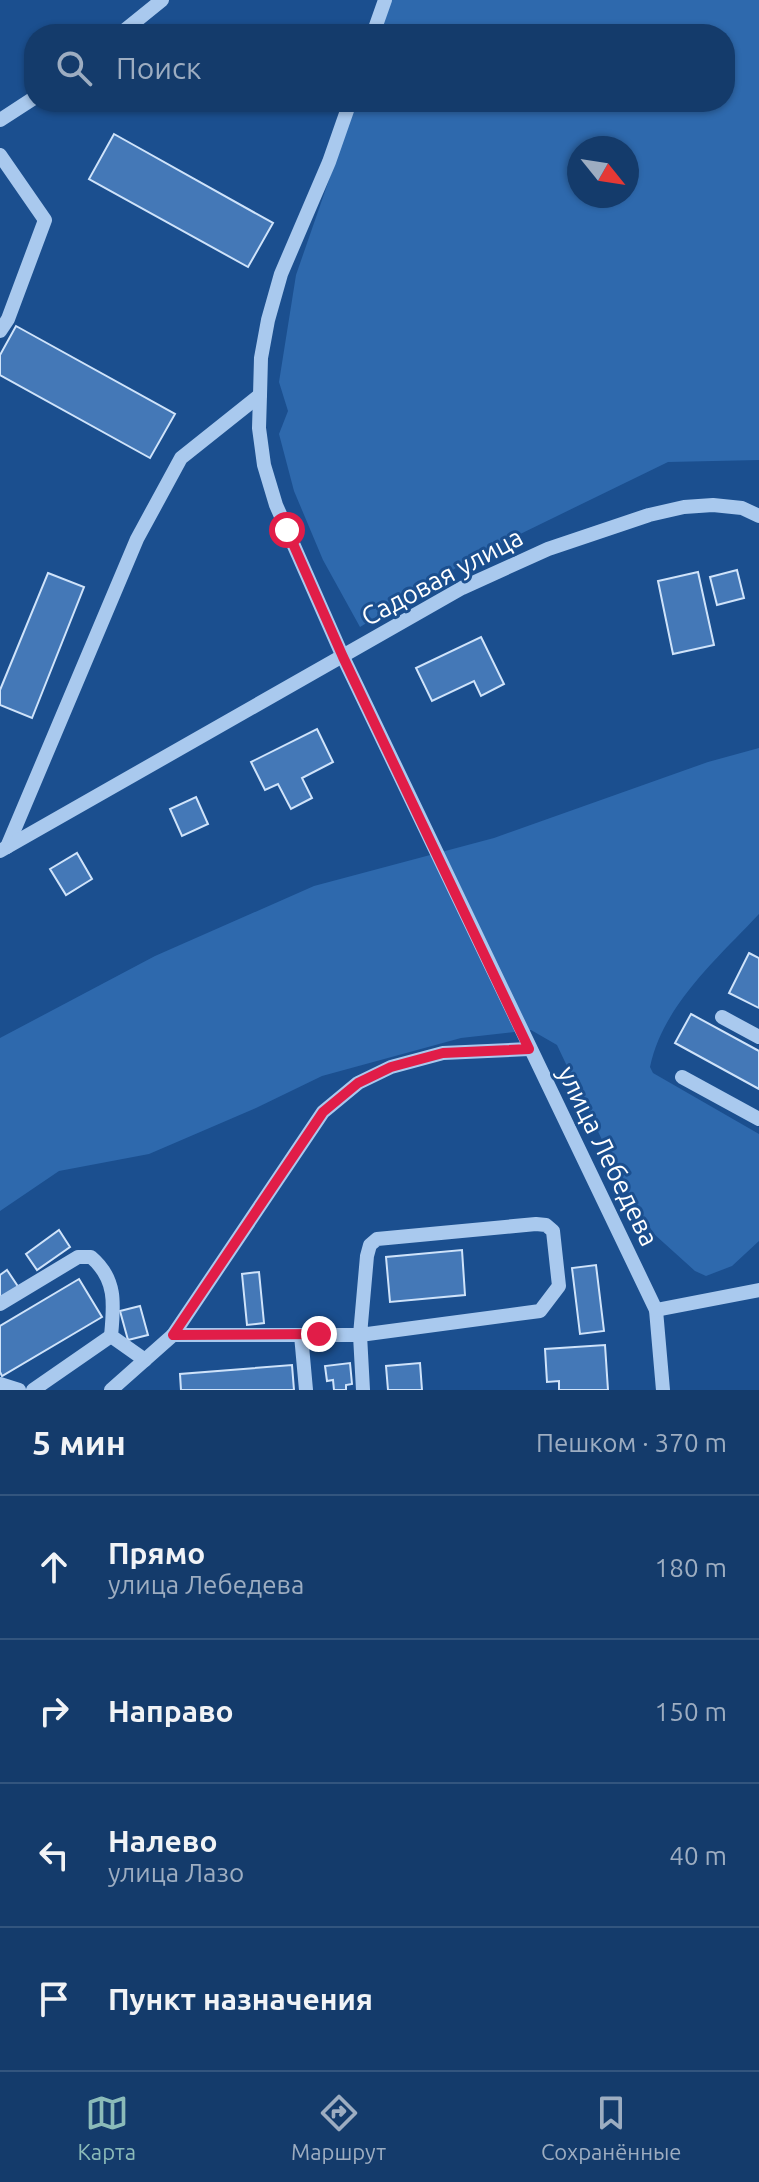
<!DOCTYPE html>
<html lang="ru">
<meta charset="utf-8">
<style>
:root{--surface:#143b6b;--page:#214673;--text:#f1f3f6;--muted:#9dadc1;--line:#33557e;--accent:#8bbbb9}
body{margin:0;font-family:Ubuntu,sans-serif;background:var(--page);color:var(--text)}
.compass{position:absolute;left:567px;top:136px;width:72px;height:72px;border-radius:50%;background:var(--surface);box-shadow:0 2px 6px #0004;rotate:120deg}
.stop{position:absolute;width:24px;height:24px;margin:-18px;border:6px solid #e11d48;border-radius:50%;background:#fff}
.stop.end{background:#e11d48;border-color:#fff;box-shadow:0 2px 8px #0008}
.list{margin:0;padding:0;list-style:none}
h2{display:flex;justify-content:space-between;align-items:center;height:104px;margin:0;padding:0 32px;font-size:34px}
h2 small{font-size:26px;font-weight:400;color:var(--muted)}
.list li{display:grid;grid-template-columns:52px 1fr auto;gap:24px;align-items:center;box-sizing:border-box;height:144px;padding:0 32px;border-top:2px solid var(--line)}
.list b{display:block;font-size:30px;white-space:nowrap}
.list p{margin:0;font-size:26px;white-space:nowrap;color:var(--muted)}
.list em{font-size:26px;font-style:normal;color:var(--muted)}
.icon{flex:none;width:44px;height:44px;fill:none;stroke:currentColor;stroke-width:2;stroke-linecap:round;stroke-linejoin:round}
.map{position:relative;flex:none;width:759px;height:1390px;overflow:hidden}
.search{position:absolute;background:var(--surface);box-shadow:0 2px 6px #0004;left:24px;right:24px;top:24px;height:88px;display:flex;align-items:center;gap:20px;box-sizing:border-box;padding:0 28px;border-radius:32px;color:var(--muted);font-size:30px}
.sheet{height:680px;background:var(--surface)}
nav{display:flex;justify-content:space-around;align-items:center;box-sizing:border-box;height:112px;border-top:2px solid var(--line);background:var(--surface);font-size:22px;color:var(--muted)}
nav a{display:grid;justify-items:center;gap:4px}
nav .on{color:var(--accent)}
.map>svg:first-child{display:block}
</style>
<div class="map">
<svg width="759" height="1390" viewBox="0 0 759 1390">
<rect width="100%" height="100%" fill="#1b4f8f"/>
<!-- green -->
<g fill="#2e69ad" fill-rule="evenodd">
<path d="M390,0H759V460L668,462L477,555L360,627L323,560L294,491L279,434L288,411L279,382L296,275L356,102H725V34H379ZM579,148H627V196H579Z"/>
<path d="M759,748V914C717,959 663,1005 650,1067L653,1073L759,1134V1241L732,1266L706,1276L695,1271L654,1234L622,1182L557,1045L531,1030L461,1038L322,1076L256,1108L149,1154L59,1171L0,1211V1038L155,956L314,886L494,838L708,762Z"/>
</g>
<!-- building -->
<g fill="#4478b7" stroke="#cfe3fa" stroke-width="2">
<polygon points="114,134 273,223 248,267 89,179"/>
<polygon points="16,326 175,414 150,458 0,375 0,355"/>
<polygon points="737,570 744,598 717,605 710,577"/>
<polygon points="698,572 714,645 673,654 658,581"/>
<polygon points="48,573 84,587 32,718 0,705 0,690"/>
<polygon points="481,637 504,684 481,696 474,681 432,701 416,668"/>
<polygon points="317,729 333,762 302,778 312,798 291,809 278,784 265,790 251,762"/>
<polygon points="196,797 208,824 182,836 170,809"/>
<polygon points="77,853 92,879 66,895 50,869"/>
<polygon points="749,953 759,958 759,1008 729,993"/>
<polygon points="691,1014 759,1051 759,1089 675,1043"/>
<polygon points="59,1230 70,1247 37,1270 26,1254"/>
<polygon points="462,1250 465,1295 390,1302 386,1257"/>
<polygon points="596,1265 604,1331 580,1334 572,1268"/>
<polygon points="7,1270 19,1288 0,1300 0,1275"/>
<polygon points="259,1272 264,1323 247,1325 242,1274"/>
<polygon points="79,1279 102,1317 2,1376 0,1372 0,1326"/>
<polygon points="140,1306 148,1335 128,1340 120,1311"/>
<polygon points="605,1345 608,1390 559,1390 559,1381 547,1382 545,1349"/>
<polygon points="350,1363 352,1384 346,1385 346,1390 334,1390 333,1380 327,1381 325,1366"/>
<polygon points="420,1363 422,1390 388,1390 386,1366"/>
<polygon points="292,1365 294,1390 181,1390 180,1374"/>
</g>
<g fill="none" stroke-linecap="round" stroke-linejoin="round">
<!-- minor -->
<g stroke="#a9c9ee" stroke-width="14">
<polyline points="120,34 162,0"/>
<polyline points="373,34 385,0"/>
<polyline points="350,102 329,162 281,274 268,320 261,358 260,395 259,428 264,465 276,505 343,657 656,1310 663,1390"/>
<polyline points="0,120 34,98"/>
<polyline points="0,155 45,220 8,319 0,331"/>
<polyline points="7,847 137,539 181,458 260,395"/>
<polyline points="0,851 462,588 548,549 649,515 684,507 713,505 742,508 759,516"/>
<polyline points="722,1017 759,1037"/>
<polyline points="682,1077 759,1119"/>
<path d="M0,1304L78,1257H91C117,1279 114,1305 111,1336L145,1360"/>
<polyline points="656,1310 759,1290"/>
<polyline points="173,1335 323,1112 358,1083 391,1067 443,1053 529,1049"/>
<polyline points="301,1335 306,1390"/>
<polyline points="0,1384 19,1390"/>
<polyline points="33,1390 111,1336"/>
<polyline points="111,1390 173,1335 360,1335 540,1311 559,1286 553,1231 546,1225 536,1224 377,1239 370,1245 367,1256 360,1335 363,1390"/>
</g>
</g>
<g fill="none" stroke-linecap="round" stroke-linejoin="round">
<!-- route -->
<polyline stroke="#e11d48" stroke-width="10" points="287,530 343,657 529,1049 443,1053 391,1067 358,1083 323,1112 173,1335 319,1334"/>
</g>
<g text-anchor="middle" stroke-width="6" stroke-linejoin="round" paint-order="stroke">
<!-- street labels -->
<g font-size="26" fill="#fff" stroke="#1b4f8f">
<text transform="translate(442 577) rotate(-28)" y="9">Садовая улица</text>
<text transform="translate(608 1156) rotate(64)" y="9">улица Лебедева</text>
</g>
</g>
</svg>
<svg class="compass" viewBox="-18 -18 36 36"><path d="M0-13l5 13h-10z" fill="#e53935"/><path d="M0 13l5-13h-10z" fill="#9dadc1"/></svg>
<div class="stop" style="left:287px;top:530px"></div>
<div class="stop end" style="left:319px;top:1334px"></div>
<div class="search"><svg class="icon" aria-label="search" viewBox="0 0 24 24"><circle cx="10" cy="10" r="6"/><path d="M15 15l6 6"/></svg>Поиск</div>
</div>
<section class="sheet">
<h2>5 мин<small>Пешком · 370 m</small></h2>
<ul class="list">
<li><svg class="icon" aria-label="ahead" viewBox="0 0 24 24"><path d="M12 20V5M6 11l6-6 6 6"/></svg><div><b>Прямо</b><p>улица Лебедева</p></div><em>180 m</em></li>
<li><svg class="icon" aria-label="right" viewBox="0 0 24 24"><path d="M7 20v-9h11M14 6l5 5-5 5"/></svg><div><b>Направо</b></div><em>150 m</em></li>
<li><svg class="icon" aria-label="left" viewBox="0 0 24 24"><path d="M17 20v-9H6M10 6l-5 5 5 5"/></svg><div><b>Налево</b><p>улица Лазо</p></div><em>40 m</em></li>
<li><svg class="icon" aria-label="arrive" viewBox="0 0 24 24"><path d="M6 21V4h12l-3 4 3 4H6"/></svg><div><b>Пункт назначения</b></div></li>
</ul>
</section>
<nav>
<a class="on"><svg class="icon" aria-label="map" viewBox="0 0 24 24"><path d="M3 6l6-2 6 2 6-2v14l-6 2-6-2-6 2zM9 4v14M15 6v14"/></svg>Карта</a>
<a><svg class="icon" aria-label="directions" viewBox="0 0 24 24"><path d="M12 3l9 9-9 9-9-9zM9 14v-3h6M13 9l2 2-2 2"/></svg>Маршрут</a>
<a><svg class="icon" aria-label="saved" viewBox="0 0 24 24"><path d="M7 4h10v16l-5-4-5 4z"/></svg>Сохранённые</a>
</nav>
